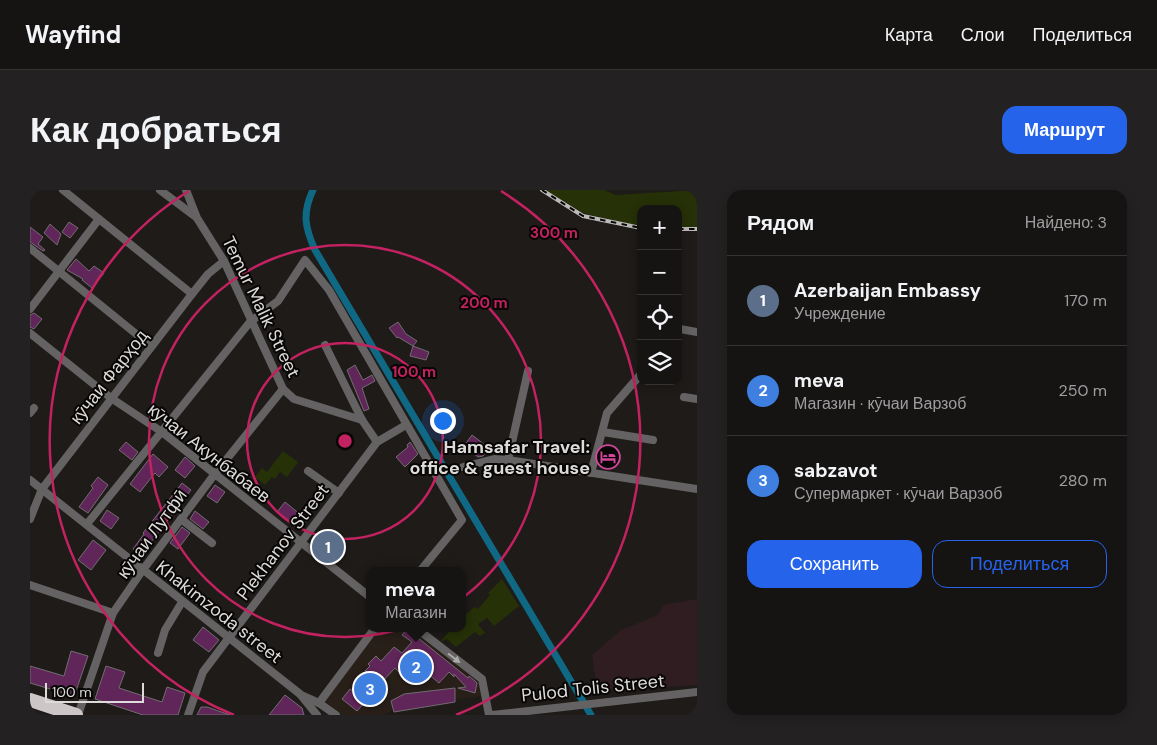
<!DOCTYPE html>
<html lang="ru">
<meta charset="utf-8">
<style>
:root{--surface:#161413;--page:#232121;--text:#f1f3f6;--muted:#9e9ea0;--line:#353333;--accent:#2563eb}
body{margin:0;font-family:"DM Sans",sans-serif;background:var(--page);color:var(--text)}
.controls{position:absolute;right:15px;top:15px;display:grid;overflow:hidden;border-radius:10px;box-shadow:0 2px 12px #0003}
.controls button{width:45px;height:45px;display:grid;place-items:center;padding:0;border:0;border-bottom:1px solid var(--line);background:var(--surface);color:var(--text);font:25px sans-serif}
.scale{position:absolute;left:15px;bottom:12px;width:99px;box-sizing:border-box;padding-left:5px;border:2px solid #dddbd9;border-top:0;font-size:14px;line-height:18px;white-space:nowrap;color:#dddbd9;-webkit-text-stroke:4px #070605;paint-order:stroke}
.you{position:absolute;left:412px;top:230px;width:18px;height:18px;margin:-12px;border:4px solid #fff;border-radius:50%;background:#1a73e8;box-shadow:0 0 0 8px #1a73e833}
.badge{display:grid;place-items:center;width:32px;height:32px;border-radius:50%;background:var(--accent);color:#fff;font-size:16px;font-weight:700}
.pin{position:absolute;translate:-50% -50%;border:2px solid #fff;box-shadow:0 1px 5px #0006}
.popup{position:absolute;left:336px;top:377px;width:100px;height:65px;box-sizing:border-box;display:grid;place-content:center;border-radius:10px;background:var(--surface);filter:drop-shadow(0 1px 4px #0005);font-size:16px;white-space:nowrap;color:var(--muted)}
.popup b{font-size:19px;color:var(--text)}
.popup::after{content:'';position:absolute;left:50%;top:100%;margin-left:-10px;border:10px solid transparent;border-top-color:var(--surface)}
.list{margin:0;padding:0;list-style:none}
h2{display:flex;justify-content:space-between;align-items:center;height:65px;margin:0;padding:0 20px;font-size:21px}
h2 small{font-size:16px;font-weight:400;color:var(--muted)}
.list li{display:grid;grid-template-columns:32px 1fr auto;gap:15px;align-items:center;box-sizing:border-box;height:90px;padding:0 20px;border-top:1px solid var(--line)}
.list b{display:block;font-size:19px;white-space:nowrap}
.list p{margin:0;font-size:16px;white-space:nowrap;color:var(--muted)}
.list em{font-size:16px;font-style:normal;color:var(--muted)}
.actions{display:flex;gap:10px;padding:15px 20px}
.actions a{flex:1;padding:11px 0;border:1px solid var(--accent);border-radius:15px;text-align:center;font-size:18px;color:var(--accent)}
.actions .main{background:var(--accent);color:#fff}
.icon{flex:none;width:28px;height:28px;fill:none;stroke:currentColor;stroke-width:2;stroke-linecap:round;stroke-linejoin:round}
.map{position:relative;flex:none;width:667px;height:525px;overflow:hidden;border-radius:15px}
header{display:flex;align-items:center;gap:30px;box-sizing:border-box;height:70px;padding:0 25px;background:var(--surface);border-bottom:1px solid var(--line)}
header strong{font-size:24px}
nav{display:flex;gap:28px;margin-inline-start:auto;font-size:18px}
.intro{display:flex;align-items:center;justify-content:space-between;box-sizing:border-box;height:120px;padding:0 30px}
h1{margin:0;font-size:35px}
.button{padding:12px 22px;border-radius:15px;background:var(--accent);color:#fff;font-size:18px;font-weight:700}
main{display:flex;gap:30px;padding:0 30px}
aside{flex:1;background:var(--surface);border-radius:15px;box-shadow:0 2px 12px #0003}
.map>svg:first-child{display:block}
</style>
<header>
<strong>Wayfind</strong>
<nav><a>Карта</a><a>Слои</a><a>Поделиться</a></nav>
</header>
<div class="intro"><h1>Как добраться</h1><a class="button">Маршрут</a></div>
<main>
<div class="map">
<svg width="667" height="525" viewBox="0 0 667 525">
<rect width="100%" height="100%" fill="#1e1b19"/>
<!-- built -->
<polygon fill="#281f19" points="350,438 383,438 451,492 451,506 364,519 352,525 313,525 292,509"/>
<!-- industrial -->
<polygon fill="#2f1d22" points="667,409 667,495 567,501 562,465 591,440 628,425 633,415"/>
<!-- green -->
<g fill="#263107">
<polygon points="516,0 574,0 586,5 667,0 667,40 648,39 648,19 611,19 611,36 608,36 553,23"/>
<polygon points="253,261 268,272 257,287 250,282 245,289 242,287 235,295 225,287 232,278 237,282"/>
<polygon points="472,389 489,416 464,436 457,428 448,434 455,443 450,446 445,442 426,457 417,449 410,452 422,438 432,438 432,428 444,417 448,419 460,405 458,403"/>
</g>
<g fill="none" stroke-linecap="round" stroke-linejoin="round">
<!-- canal -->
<path stroke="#0f6984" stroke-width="7" d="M283,0C272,23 275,38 285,60L561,525"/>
</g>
<!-- building -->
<g fill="#612659" stroke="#716d70">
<polygon points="39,32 48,38 40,48 32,42"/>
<polygon points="20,34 31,44 27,55 14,43"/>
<polygon points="0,37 13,47 8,54 15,60 13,61 0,52"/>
<polygon points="46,69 59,81 64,76 74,83 62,98 52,90 53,89 37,80"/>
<polygon points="4,123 12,129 4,139 0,137 0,125"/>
<polygon points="368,132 376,144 387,151 383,156 368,147 367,148 359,138"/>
<polygon points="383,156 399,162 396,170 380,166"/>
<polygon points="325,175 333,190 342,185 345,191 332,198 339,219 334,221 317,180"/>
<polygon points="442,245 459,258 453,266 448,267 434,256"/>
<polygon points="96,252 108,262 102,270 89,260"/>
<polygon points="380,252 388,264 375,277 366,267 378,257 377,255"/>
<polygon points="123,264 138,277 129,287 125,283 110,302 100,294"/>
<polygon points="155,267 165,276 155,288 145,280"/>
<polygon points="68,287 78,295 58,323 49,317 63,298 61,296"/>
<polygon points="152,293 161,300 111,365 103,359 114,344 113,343"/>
<polygon points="185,295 195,302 187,313 177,306"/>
<polygon points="255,312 277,330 269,340 247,322"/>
<polygon points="77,320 89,328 81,339 70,331"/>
<polygon points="165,321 179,332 173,339 160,329"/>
<polygon points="152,337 160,343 148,359 140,353"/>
<polygon points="63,350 76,360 61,380 48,370"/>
<polygon points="173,437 189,450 179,462 163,450"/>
<polygon points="377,439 438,488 439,486 445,491 447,493 445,503 428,498 436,497 424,484 424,487 419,482 409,493 395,481 383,493 378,492 365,478 334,511 335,512 327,521 312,509 320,499 323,501 338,484 335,481 340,476 338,474 346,466 351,471 364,457 372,463 382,452 372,445"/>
<polygon points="41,461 58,466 46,501 40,505 0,493 0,476 34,486"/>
<polygon points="76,476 95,482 89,498 132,512 137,497 155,503 148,525 113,525 65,509"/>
<polygon points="425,498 425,512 364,522 361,511 374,504"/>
<polygon points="255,505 272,518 274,525 239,525"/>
<polygon points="171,517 177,517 200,525 167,525"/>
</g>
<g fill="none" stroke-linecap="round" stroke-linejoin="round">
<!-- street -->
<g stroke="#646262" stroke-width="8">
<polyline points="33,0 162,104"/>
<polyline points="130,0 166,27"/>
<polyline points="156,0 167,28 194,71 253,199 264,209 332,230"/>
<polyline points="0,58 121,156"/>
<polyline points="0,119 69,29"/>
<polyline points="648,141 650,139 667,142"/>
<polyline points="0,143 81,208 132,242 340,407"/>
<polyline points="295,155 332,230 347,252"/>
<polyline points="654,207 667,209"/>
<polyline points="0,223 4,218"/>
<polyline points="573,242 623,250"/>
<polyline points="478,270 498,181"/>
<polyline points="433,277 464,269 478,270 667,299"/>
<polyline points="278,281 309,303"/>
<polyline points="561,283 577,223 611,184"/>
<polyline points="0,290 270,504 287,525"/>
<polyline points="0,329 12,299 162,104 178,84 194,71"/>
<polyline points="151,329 182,353"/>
<polyline points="57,334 220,132 248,111 275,70 299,100 432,330 390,381"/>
<polyline points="0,395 83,423"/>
<polyline points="386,438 452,489 459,525"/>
<polyline points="128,463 135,440 152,412"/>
<polyline points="271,505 289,513 306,525"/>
<polyline points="289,513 345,438"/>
<polyline points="48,525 83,423 112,381 184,285 253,199"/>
<polyline points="158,525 173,482 347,252 376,235"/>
<polyline points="462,525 667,502"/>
</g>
<!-- highway -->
<polyline stroke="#cdc6c7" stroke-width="14" points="0,510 46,525"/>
<!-- rail casing -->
<g stroke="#bcbab8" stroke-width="4">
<g id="rail">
<polyline points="512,0 553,26 611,38"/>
<polyline points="648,39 667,39"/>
</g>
</g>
<!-- rail -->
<use href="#rail" stroke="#070605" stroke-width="2" stroke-dasharray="5.5" stroke-linecap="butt"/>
</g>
<!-- one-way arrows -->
<defs><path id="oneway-solid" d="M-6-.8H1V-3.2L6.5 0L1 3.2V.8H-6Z" transform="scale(1.25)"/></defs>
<use fill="#adaba9" href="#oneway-solid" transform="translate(424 468) rotate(37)"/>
<!-- distance rings -->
<g fill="none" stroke="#c32261" stroke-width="2.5">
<circle cx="315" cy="251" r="98"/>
<circle cx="315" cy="251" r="196"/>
<path d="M204 525A295 295 0 0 1 159 1M471 1A295 295 0 0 1 426 525"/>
</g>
<!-- icons -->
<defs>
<g id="hotel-ring" transform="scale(1.25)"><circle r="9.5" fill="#070605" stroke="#d1479c" stroke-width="1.5"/><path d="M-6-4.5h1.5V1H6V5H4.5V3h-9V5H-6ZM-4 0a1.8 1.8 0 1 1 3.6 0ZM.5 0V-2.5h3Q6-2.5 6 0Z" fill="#d1479c"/></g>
</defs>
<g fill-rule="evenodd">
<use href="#hotel-ring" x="578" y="267"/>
</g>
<g text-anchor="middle" stroke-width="4" stroke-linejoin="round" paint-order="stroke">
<!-- street labels -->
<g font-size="18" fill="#dddbd9" stroke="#070605">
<text transform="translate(231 117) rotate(64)" y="6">Temur Malik Street</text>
<text transform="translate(79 187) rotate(-52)" y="6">кӯчаи Фарҳод</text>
<text transform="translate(179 263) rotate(38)" y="6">кӯчаи Акунбабаев</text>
<text transform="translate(122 344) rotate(-54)" y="6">кӯчаи Лутфӣ</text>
<text transform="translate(253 352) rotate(-53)" y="6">Plekhanov Street</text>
<text transform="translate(189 422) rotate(38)" y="6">Khakimzoda street</text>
<text transform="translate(563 498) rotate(-6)" y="6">Pulod Tolis Street</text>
</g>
<!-- poi labels -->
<g font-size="18" font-weight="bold" fill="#dddbd9" stroke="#070605" text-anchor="end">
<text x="560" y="263">Hamsafar Travel:<tspan x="560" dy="21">office &amp; guest house</tspan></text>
</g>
</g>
<circle cx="315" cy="251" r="8" fill="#c32261" stroke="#070605" stroke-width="2.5"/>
<g font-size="15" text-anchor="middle" font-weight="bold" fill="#c32261" stroke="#070605" stroke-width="4" stroke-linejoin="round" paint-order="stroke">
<text x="524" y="48">300 m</text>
<text x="454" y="118">200 m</text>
<text x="384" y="187">100 m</text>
</g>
</svg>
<div class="controls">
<button>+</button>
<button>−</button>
<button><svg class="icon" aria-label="locate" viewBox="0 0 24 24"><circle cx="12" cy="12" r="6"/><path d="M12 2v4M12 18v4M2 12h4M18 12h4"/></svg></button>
<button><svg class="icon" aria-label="layers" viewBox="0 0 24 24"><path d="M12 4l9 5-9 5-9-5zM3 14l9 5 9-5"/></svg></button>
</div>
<div class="scale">100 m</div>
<div class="you"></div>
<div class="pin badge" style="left:298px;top:357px;background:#5c6f8a">1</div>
<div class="pin badge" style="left:386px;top:477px;background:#3f7fe0">2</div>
<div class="popup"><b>meva</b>Магазин</div>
<div class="pin badge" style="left:340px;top:499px;background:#3f7fe0">3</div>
</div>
<aside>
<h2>Рядом<small>Найдено: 3</small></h2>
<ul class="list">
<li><span class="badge" style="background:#5c6f8a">1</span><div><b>Azerbaijan Embassy</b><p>Учреждение</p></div><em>170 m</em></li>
<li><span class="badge" style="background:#3f7fe0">2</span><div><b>meva</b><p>Магазин · кӯчаи Варзоб</p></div><em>250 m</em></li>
<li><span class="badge" style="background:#3f7fe0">3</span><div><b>sabzavot</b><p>Супермаркет · кӯчаи Варзоб</p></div><em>280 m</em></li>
</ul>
<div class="actions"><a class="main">Сохранить</a><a>Поделиться</a></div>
</aside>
</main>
